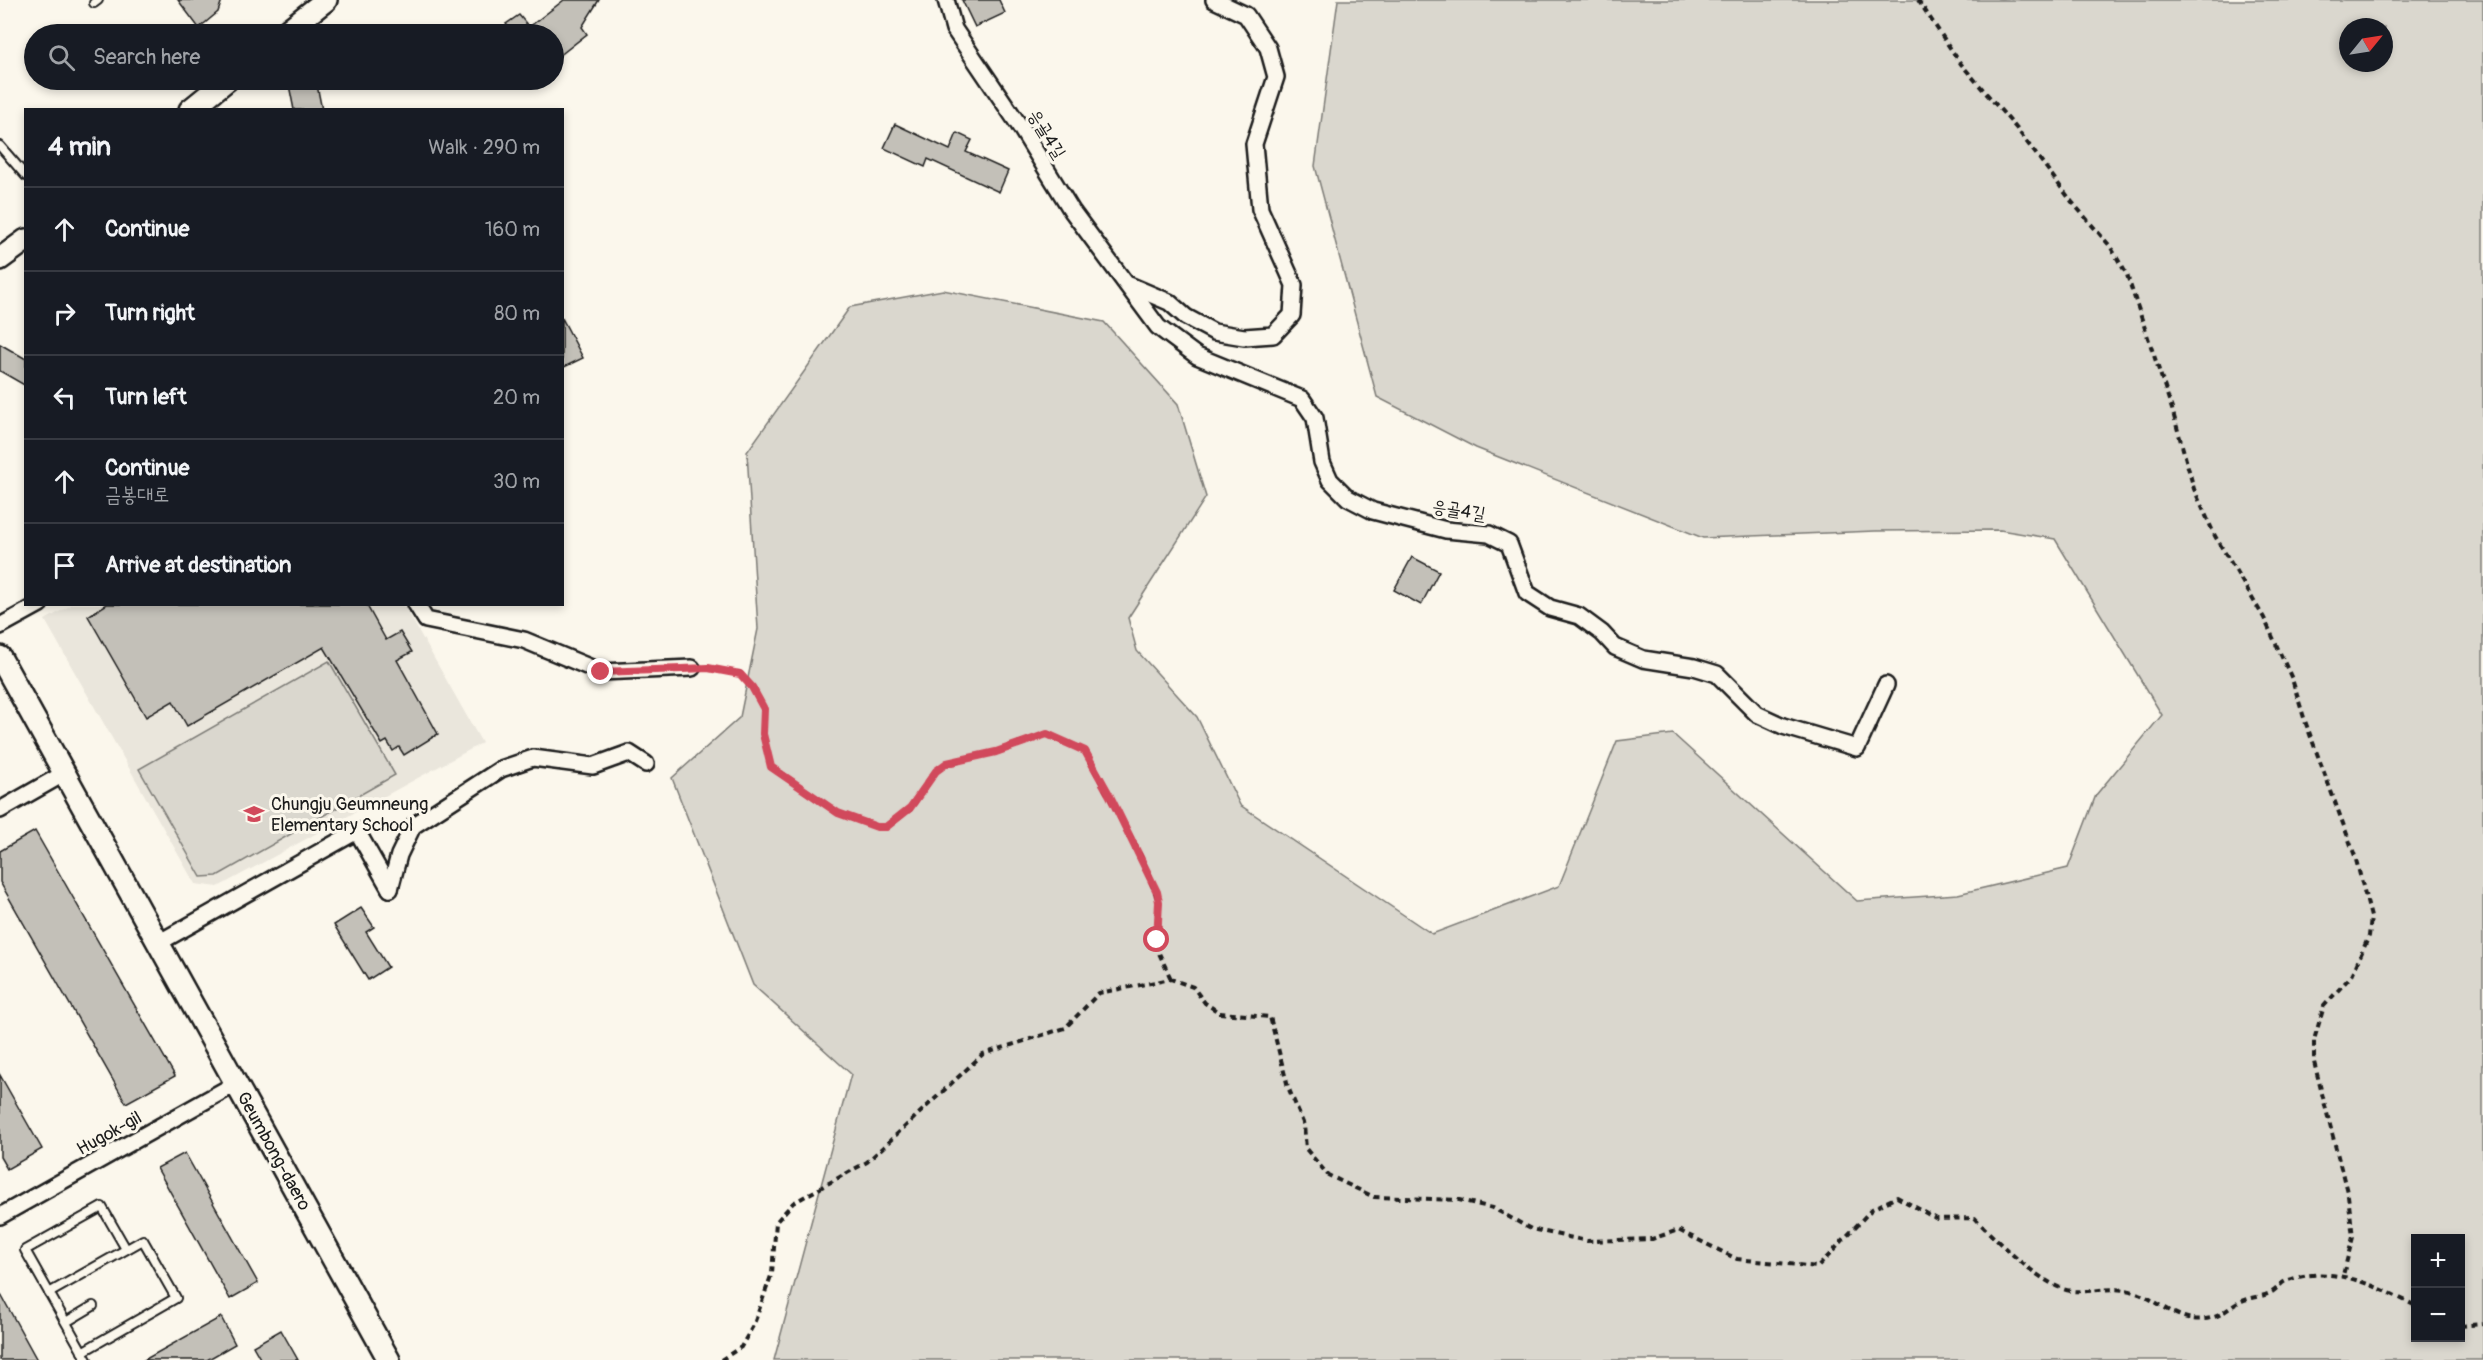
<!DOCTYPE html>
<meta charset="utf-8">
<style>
:root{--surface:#171b24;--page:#20242c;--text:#f1f3f6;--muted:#9ea1a6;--line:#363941}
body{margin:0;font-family:Pangolin,"Poor Story",sans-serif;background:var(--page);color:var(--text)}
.controls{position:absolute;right:18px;bottom:18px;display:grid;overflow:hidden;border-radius:0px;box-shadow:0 3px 9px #0003}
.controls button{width:54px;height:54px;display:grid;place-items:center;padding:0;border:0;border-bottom:2px solid var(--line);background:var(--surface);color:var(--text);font:30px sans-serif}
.compass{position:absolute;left:2339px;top:18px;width:54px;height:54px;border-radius:50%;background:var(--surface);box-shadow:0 3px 9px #0003;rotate:60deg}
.stop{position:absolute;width:18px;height:18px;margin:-14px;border:4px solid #d1495b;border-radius:50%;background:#fff}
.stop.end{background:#d1495b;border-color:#fff;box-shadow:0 2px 6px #0008}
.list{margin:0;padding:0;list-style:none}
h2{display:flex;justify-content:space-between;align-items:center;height:78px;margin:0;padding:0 24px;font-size:26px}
h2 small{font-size:20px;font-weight:400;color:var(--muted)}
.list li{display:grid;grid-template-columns:39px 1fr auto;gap:18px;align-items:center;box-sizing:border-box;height:84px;padding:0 24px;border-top:2px solid var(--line)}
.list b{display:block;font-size:22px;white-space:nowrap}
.list p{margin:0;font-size:20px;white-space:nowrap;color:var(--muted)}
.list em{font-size:20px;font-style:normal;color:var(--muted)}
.icon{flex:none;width:33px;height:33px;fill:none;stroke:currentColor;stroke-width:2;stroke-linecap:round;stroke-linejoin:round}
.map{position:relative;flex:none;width:2483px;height:1360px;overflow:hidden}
.search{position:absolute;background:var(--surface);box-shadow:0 3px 9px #0003;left:24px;top:24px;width:540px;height:66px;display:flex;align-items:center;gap:15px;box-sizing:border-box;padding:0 21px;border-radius:33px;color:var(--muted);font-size:22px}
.panel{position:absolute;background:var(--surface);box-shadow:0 3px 9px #0003;left:24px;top:108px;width:540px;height:498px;border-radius:0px}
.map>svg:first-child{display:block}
</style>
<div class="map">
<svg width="2483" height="1360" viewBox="0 0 2483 1360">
<rect width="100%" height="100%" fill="#fbf7ec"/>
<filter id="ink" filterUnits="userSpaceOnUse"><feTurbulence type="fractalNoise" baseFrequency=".0167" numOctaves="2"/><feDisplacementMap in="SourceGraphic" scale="12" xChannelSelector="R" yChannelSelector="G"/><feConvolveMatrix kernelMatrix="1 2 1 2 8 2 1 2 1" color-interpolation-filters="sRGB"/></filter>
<g filter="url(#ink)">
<!-- built -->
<polygon fill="#eae6dc" points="73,604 404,605 482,743 218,887 195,884 45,620"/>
<!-- green -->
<g fill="#dad7ce" stroke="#7b7a75" stroke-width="1.5" fill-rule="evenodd">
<path d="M1338,0H2483V1360H774L851,1074L753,985L672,778L740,717L758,629L747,452L850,307L943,290L1104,322L1178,404L1206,497L1128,618L1137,651L1197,717L1240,805L1432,934L1559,886L1617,741L1673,734L1857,901L1958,894L2068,868L2096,795L2162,715L2055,539L2000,530L1875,531L1703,538L1476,448L1377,397L1315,166ZM2348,27H2384V63H2348ZM2416,1238H2460V1338H2416Z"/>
<polygon points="329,661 395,775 217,876 201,877 139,769"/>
</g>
<!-- building -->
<g fill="#c3c0b8" stroke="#1c1c1c" stroke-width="1.5">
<polygon points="178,0 222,0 218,12 199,28"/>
<polygon points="564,0 599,0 582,27 587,34 554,60 554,34 514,34 506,24 519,15 529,27"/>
<polygon points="962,0 999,0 1005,13 975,27"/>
<polygon points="288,80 316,80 322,110 294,110"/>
<polygon points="895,124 950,150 957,133 972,140 966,152 1008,171 999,192 928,159 925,167 884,148"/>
<polygon points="562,318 583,358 562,368"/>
<polygon points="0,344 26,359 26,386 0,371"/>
<polygon points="1412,557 1439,571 1421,605 1394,590"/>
<polygon points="107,604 366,604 386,640 400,632 412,652 397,660 438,734 404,755 399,747 393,751 387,741 382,744 324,647 187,726 173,701 146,717 88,616"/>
<polygon points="35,831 175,1076 126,1103 0,882 0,851"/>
<polygon points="361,908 374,927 366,932 388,967 368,980 334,925"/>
<polygon points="0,1075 42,1149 7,1169 0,1157"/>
<polygon points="185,1153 258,1283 230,1299 157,1168"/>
<polygon points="0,1293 37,1360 0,1360"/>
<polygon points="221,1317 235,1344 207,1360 144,1360"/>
<polygon points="281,1330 298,1360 261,1360 253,1346"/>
</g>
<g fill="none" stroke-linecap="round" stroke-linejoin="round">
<!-- lane casing -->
<g stroke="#1c1c1c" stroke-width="12">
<g id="lane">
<polyline points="94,3 98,0"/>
<polyline points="0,146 26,176"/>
<polyline points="49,1293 143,1240 176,1298 82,1352"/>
<polyline points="66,1322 93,1306"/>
<polyline points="87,1360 25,1250 102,1207 126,1249"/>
</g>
</g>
<!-- street casing -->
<g stroke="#1c1c1c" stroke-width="20">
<g id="street">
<polyline points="946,0 954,29 1019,125 1072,211 1158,327 1197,356 1302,399 1315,418 1322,462 1330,480 1348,498 1373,511 1446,530 1489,534 1509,544 1527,593 1550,608 1579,616 1602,633 1615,647 1643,659 1694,667 1717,674 1757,714 1783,726 1857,748 1886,685"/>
<polyline points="1129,285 1169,302 1186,317 1214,332 1244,337 1273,335 1292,315 1294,285 1260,209 1254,144 1276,77 1268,48 1246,15 1214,0"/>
<polyline points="416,604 426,620 524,640 601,672 692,668"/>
<polyline points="0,626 40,604"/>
<polyline points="0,810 65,773"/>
<polyline points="390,889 399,855 413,826 501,769 533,758 593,766 629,753 646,764"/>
<polyline points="160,942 357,831 390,889"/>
<polyline points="0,1216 237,1083"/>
</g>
</g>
<!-- secondary casing -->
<g stroke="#1c1c1c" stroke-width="26">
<g id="secondary">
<polyline points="283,34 326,0"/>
<polyline points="190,110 227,80"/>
<polyline points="0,259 26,240"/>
<polyline points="0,657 389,1360"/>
</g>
</g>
<!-- path -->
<g stroke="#1c1c1c" stroke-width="4" stroke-dasharray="6 4.5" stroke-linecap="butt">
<polyline points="1918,0 1961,64 2017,129 2072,202 2110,246 2127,275 2172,409 2194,489 2215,536 2264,618 2292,679 2305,721 2355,856 2371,917 2369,936 2352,975 2324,1006 2314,1040 2314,1062 2348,1196 2353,1237 2343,1275"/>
<polyline points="706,668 740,673 752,687 764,709 763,734 771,767 838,813 877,827 886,827 910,809 936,771 947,763 996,752 1047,734 1085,751 1143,861 1159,902 1158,951 1171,979"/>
<polyline points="2460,1326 2483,1324"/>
<path d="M721,1360L741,1347L754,1324L772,1273L776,1222L793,1203L867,1162L983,1054L1065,1028L1099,993L1171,979L1193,987L1205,1003L1220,1013L1270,1017L1288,1087L1304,1125L1306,1149L1328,1175L1374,1197L1459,1200L1493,1208L1531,1229L1587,1241L1652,1239L1678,1230L1737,1259L1818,1267L1872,1209L1897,1197L1937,1219L1975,1218C1993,1238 2045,1289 2072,1291C2096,1293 2115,1284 2139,1294C2165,1304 2182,1327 2214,1317C2224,1314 2232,1305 2242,1301C2251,1297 2263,1297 2272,1292C2277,1289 2281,1283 2286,1281C2332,1263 2376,1286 2416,1306"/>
</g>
<!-- lane -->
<use href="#lane" stroke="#fbf7ec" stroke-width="8"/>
<!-- street -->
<use href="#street" stroke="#fbf7ec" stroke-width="15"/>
<!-- secondary -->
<use href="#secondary" stroke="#fbf7ec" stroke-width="21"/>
</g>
</g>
<g fill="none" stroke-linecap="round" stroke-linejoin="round" filter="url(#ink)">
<!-- route -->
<polyline stroke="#d1495b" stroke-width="8" points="601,672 708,668 740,674 752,687 764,709 763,734 771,767 838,813 877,827 886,827 910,808 936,771 947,763 996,752 1047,734 1085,751 1110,796 1157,892 1159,902 1157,940"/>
</g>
<!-- icons -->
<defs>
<g id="school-bare" transform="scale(1.62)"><path d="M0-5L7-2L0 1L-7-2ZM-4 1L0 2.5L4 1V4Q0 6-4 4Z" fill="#d1495b" stroke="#fbf7ec" stroke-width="2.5" paint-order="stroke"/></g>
</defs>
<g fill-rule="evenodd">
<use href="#school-bare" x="254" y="814"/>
</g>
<g text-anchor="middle" stroke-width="6" stroke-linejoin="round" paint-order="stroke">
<!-- street labels -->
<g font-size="18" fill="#1c1c1c" stroke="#fbf7ec">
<text transform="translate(1047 134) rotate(58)" y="6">응골4길</text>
<text transform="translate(1459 510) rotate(9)" y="6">응골4길</text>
<text transform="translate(109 1133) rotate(-29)" y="6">Hugok-gil</text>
<text transform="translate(274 1151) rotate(61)" y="6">Geumbong-daero</text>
</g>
<!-- poi labels -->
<g font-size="18" fill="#1c1c1c" stroke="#fbf7ec" text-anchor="start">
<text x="271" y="810">Chungju Geumneung<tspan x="271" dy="21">Elementary School</tspan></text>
</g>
</g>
</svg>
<div class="controls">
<button>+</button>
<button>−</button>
</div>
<svg class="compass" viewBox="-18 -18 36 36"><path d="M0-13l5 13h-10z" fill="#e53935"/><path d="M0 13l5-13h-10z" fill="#9ea1a6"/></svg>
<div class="stop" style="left:1157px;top:940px"></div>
<div class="stop end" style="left:601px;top:672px"></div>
<div class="search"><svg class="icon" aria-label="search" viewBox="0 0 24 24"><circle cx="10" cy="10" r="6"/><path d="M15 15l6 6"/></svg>Search here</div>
<section class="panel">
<h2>4 min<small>Walk · 290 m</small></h2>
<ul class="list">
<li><svg class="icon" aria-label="ahead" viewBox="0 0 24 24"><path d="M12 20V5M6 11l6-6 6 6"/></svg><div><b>Continue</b></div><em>160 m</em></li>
<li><svg class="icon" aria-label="right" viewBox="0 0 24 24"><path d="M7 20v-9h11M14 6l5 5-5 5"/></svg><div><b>Turn right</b></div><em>80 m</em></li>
<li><svg class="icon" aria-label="left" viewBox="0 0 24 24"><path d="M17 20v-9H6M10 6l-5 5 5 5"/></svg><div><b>Turn left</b></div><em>20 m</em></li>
<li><svg class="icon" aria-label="ahead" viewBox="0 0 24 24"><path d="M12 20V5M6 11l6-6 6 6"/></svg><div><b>Continue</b><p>금봉대로</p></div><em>30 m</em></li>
<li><svg class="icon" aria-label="arrive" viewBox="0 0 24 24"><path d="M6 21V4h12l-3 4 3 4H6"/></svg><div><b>Arrive at destination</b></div></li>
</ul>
</section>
</div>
